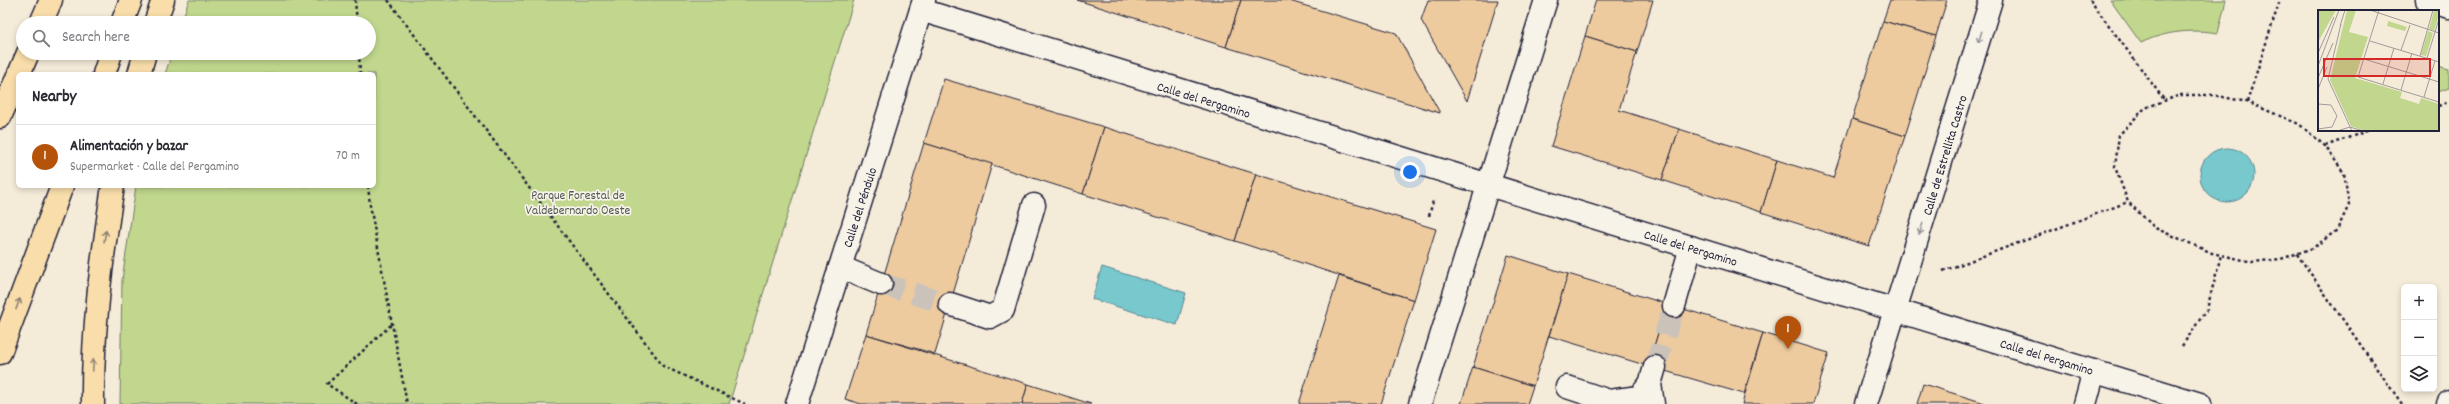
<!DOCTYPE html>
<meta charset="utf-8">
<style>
:root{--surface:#fff;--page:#f7f7f7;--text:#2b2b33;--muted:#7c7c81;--line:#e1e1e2;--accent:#b45309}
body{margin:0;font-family:Dekko,sans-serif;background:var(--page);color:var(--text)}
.controls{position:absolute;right:12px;bottom:12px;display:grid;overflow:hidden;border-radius:6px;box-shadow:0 2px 6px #0003}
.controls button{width:36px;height:36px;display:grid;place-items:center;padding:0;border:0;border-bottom:1px solid var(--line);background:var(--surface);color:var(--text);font:20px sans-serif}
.you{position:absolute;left:1410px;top:172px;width:14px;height:14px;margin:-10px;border:3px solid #fff;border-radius:50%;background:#1a73e8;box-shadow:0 0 0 6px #1a73e833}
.badge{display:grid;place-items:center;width:26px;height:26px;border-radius:50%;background:var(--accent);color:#fff;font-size:13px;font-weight:700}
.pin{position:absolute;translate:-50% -33px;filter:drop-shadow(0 1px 2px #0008)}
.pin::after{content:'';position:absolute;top:21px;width:14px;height:12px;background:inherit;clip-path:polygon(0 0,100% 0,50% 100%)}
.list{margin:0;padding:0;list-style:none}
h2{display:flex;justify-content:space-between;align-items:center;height:52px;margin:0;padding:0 16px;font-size:17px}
h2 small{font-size:13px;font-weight:400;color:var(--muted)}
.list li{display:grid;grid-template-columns:26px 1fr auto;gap:12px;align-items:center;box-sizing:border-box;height:64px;padding:0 16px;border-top:1px solid var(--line)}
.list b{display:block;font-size:15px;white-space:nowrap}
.list p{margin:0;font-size:13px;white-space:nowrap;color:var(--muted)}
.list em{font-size:13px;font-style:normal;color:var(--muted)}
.icon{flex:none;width:22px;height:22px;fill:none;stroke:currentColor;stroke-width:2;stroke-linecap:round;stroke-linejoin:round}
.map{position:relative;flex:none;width:2449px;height:404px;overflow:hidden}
.search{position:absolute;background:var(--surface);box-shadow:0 2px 6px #0003;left:16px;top:16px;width:360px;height:44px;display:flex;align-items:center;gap:10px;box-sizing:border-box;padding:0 14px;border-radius:22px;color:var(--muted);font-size:15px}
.panel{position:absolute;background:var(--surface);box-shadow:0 2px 6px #0003;left:16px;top:72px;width:360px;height:116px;border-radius:6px}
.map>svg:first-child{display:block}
</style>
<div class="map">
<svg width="2449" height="404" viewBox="0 0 2449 404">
<rect width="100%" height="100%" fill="#f5ebd9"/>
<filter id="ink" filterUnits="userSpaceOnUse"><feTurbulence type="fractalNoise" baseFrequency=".025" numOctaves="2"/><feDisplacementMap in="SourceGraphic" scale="8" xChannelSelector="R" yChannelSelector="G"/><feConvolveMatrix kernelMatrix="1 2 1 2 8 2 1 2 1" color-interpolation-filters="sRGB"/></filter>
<g filter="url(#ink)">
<!-- green -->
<g fill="#c0d78d" stroke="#717c64">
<polygon points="189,0 854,0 729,404 120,404 122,280 136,186 374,186 374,74 165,74 172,53 369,53 369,23 181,23"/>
<path d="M2110,0H2226L2218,33C2193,29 2165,31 2141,43Z"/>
<polygon points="2438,66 2449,69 2449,88 2438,92"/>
</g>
<!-- water -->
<g fill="#78c9ce" stroke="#568693">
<circle cx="2227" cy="175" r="27"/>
<polygon points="1102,267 1186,293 1177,325 1092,299"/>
</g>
<!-- building -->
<g fill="#eecb9f" stroke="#22223b">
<polygon points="1077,0 1241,0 1226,47"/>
<polygon points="1241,0 1286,0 1396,33 1440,113 1226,47"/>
<polygon points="1428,0 1498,0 1467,101 1421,20"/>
<polygon points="1596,0 1653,0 1637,52 1585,36"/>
<polygon points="1890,0 1947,0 1936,36 1883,21"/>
<polygon points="1883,21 1936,36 1905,136 1852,119"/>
<polygon points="1585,36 1637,52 1619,110 1679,129 1662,180 1551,146"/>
<polygon points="944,79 1104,127 1083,194 924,143"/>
<polygon points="1852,119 1905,136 1869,246 1761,212 1777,160 1833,178"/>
<polygon points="1104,127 1256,174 1235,241 1083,194"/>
<polygon points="1679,129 1777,160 1761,212 1662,180"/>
<polygon points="924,143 992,164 935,354 866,334"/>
<polygon points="1256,174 1436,229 1414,300 1235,241"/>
<polygon points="1508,255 1568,274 1533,386 1473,367"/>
<polygon points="1568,274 1667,304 1648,366 1549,336"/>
<polygon points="1339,276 1414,300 1381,404 1299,404"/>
<polygon points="1667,304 1763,333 1744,394 1648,366"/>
<polygon points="1763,333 1829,353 1813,404 1742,404"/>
<polygon points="866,334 1028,384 1022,404 861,404 845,399"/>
<polygon points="1473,367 1533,386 1527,404 1461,404"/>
<polygon points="1028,384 1091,404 1022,404"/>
<polygon points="1923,384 1988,404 1917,404"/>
</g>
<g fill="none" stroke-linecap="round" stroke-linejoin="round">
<!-- minor-tunnel -->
<g stroke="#cbc3b9" stroke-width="22" stroke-dasharray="22 11" stroke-linecap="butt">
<polyline points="881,284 950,304"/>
<polyline points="1655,367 1674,306"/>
</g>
<!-- minor casing -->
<g stroke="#22223b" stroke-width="25">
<g id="minor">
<polyline points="2427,0 2449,7"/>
<polyline points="921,10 2200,404"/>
<polyline points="840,267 881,284"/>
<polyline points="950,304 990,317 1003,310 1034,205"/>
<polyline points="1674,306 1691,247"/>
<polyline points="1567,387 1609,401 1639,397 1650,384"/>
<polyline points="797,404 924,0"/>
<polyline points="1420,404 1546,0"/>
<polyline points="1653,404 1650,384 1655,367"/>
<polyline points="1866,404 1991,0"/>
<polyline points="2085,404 2094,371"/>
<polyline points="2448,404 2449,402"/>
</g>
</g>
<!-- highway casing -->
<g stroke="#22223b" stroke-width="25">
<g id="highway">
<polyline points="41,23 51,0"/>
<polyline points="122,23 131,0"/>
<polyline points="155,23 163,0"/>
<polyline points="19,74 28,53"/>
<polyline points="104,74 111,53"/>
<polyline points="139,74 145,53"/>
<polyline points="0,117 18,76"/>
<polyline points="0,353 62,186"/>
<path d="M93,404C92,330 102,258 113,186"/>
</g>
</g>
<!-- path -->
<g stroke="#22223b" stroke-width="2.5" stroke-dasharray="3 3" stroke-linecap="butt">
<polyline points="355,0 357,23"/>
<polyline points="388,0 663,366 745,404"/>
<polyline points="2090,0 2165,101"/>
<polyline points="359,53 360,74"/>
<polygon points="2180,95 2213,95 2247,102 2299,124 2325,146 2344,173 2349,205 2337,230 2313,248 2281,259 2252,262 2212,253 2155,228 2128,202 2115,167 2119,135 2145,108"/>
<polyline points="2247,102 2280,0"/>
<polyline points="2438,106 2449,102"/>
<polyline points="2325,146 2370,130"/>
<polyline points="368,186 370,205 407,404"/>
<polyline points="1429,216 1433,201"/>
<polyline points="2297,254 2402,404"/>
<polyline points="1943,271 2128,202"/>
<polyline points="2182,346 2207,309 2221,255"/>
<polyline points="357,404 327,384 392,324"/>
</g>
<!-- minor -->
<use href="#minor" stroke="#f7f3e8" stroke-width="22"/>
<!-- highway -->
<use href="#highway" stroke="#f9deab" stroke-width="22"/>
</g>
<!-- one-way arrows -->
<defs><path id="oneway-shaft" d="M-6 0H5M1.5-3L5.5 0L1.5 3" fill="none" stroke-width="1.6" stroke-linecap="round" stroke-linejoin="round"/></defs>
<g stroke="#97959a">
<use href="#oneway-shaft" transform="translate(1980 37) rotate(107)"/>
<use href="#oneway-shaft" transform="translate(1921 229) rotate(108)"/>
</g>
<g stroke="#8e8073">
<use href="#oneway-shaft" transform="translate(105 236) rotate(-81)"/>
<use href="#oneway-shaft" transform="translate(18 304) rotate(-70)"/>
<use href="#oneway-shaft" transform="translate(93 365) rotate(-87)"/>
</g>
</g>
<g text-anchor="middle" stroke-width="3.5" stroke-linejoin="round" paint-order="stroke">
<!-- street labels -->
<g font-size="13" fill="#22223b" stroke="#f7f3e8">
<text transform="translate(1204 99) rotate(17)" y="5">Calle del Pergamino</text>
<text transform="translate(1944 155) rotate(-73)" y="5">Calle de Estrellita Castro</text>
<text transform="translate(859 207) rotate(-72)" y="5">Calle del Péndulo</text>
<text transform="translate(1691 247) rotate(17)" y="5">Calle del Pergamino</text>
<text transform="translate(2047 356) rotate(17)" y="5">Calle del Pergamino</text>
</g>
<!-- park labels -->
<g font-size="13" fill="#515854" stroke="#f7f3e8">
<text x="578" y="199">Parque Forestal de<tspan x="578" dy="15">Valdebernardo Oeste</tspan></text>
</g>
</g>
<!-- overview -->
<g transform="translate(2318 10)">
<rect width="121" height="121" fill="#f5ebd9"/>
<path d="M0,0H18L0,32ZM29,0H38L31,22L50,27L37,68L84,82L82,88L101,94L103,88L121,94V121H47L33,116L12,70ZM116,0H121V5L116,21L111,19ZM70,11L89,17L87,21L69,16ZM110,21L115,23L108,46L103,45Z" fill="#c0d78d"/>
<path fill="none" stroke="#a19b9a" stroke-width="1" d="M52,0L121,23M61,0L40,67L121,92M23,14L10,69L34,121M22,16L27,0M52,31L121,52M83,40L92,15M0,43L16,7M102,46L115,0M109,48L121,9M46,49L121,72M0,56L21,0M0,68L15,33M65,74L76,38M0,79L9,57M83,80L94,43M106,87L117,51M0,94L13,95L19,106L14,117L0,119M19,121L32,117L45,121"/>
<path fill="#d62828" fill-opacity="0.15" stroke="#d62828" stroke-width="2" d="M6,49H112V66H6Z"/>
<rect width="121" height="121" fill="none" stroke="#22223b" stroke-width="2"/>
</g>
</svg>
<div class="controls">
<button>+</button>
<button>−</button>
<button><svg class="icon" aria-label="layers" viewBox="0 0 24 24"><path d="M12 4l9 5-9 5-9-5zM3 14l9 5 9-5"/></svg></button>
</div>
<div class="you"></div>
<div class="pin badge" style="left:1788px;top:349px">1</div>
<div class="search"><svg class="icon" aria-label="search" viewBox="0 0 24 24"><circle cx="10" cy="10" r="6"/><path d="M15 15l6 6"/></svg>Search here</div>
<section class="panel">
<h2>Nearby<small></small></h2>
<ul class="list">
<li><span class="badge">1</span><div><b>Alimentación y bazar</b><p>Supermarket · Calle del Pergamino</p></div><em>70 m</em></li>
</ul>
</section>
</div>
